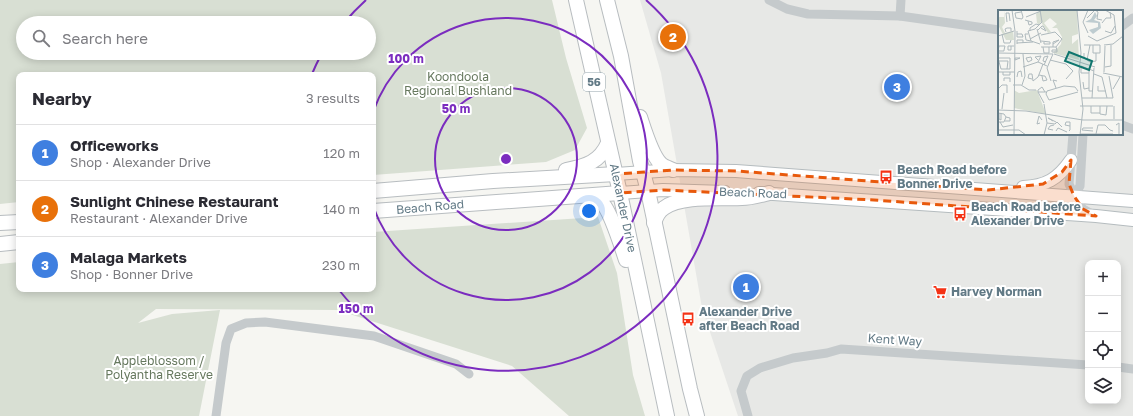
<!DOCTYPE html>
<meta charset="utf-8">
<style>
:root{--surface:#fff;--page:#f7f7f7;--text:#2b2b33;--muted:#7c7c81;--line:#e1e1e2;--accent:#0f766e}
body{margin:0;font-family:"Golos Text",sans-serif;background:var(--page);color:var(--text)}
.controls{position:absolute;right:12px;bottom:12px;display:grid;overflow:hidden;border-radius:8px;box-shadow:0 2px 10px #0003}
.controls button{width:36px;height:36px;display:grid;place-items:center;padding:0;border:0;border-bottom:1px solid var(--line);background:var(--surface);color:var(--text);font:20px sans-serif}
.you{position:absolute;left:589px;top:211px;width:14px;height:14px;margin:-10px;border:3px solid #fff;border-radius:50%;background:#1a73e8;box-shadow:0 0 0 6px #1a73e833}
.badge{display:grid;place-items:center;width:26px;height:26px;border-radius:50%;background:var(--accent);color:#fff;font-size:13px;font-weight:700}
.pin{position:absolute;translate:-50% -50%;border:2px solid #fff;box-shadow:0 1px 4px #0006}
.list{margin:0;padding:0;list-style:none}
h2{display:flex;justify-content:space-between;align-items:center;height:52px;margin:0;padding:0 16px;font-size:17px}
h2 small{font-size:13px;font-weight:400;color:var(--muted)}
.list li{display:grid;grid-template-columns:26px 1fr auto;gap:12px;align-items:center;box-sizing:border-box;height:56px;padding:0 16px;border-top:1px solid var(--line)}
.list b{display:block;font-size:15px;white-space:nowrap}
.list p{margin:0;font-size:13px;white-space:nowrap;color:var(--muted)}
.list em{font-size:13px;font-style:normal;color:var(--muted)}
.icon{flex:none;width:22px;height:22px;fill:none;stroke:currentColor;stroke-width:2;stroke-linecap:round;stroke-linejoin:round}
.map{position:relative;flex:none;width:1133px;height:416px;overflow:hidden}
.search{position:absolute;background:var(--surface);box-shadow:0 2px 10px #0003;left:16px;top:16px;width:360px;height:44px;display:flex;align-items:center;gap:10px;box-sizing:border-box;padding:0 14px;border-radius:22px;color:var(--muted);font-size:15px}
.panel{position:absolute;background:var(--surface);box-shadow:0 2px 10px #0003;left:16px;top:72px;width:360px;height:220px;border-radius:8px}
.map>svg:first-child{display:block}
</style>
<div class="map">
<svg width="1133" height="416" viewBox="0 0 1133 416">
<rect width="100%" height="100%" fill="#f6f6f2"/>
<!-- built -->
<path fill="#e7e8e6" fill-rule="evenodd" d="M640,0H1133V416H738L702,308L661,73ZM999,11H1122V134H999ZM1088,263H1118V401H1088Z"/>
<!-- green -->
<g fill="#d8dfd3" fill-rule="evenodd">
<path d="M0,0H552L566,58L587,128L575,150L546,162L373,175V75H19V202L0,204ZM23,23H369V53H23Z"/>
<polygon points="598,217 617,273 633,375 645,416 569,416 512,366 337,310 156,309 138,323 172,314 220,310 199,416 0,416 0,264 19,262 19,289 373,289 373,232"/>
</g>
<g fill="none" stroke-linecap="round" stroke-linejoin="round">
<!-- secondary casing -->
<g stroke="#b5bcbf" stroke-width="14">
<g id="secondary">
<polyline points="616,174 673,170 736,171 1133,201"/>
<path d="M1023,187C1046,186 1058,179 1071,160"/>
<polyline points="620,193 663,190 725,192"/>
<polyline points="759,193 1096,216 1133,220"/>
</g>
</g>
<!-- primary casing -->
<g stroke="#b8bdc0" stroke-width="16">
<g id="primary">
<polyline points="576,0 620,193 667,416"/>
<polyline points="607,0 621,56 640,161 648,191 690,389 697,416"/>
<path d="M640,117C644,129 652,156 661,164C664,167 669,168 673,170"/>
<path d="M566,170C586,166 600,162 608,143"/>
<polyline points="373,191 493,181 616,174"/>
<path d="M586,196C591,197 597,198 601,202C610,209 622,248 626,260"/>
<polyline points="373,211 620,193"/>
<polyline points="0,223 19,222"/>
<path d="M654,223C656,217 659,211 664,208C681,195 721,199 742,198C751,198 761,195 769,193"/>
<polyline points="0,244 19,242"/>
</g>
</g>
<!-- street -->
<g stroke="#c5cacc" stroke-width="9">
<polyline points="769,0 787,9 808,14 900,16 999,30"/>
<polyline points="900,16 901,0"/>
<polyline points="1122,26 1133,18"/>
<polyline points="1122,125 1133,129"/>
<polyline points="1073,134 1069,184 1078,203 1083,209 1095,216"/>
<polyline points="1054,213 1069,203 1080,186 1083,134"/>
<polyline points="1118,367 1133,369"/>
<polyline points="216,416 226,343 231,329 246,323 265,322 374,336 456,364 469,374"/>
<polyline points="748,416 741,391 747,376 760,368 793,358 827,353 841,349 1088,365"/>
</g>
<!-- secondary -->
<use href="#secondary" stroke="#fff" stroke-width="12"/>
<!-- primary -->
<use href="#primary" stroke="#fff" stroke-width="14"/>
</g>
<!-- marked area -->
<path fill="#e8590c" fill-opacity="0.2" stroke="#e8590c" stroke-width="3" stroke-dasharray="8 5" stroke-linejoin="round" d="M1071,160L1069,184L1074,196L1083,209L1096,216L874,200L663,190L620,193L616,174L673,170L736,171L988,190L1043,184L1062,172Z"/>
<!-- distance rings -->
<g fill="none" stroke="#7b2cbf" stroke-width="2">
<circle cx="506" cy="159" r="71"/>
<path d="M373 112A141 141 0 1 1 373 206"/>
<path d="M312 74A212 212 0 0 1 321 55M344 23A212 212 0 0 1 366 0M646 0A212 212 0 1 1 339 290"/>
</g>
<!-- icons -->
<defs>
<g id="bus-bare" transform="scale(1.08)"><path d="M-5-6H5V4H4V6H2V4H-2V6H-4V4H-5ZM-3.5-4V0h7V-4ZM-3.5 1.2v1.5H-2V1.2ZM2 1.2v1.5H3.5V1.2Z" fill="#f43215" stroke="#fff" stroke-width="2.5" paint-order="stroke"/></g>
<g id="supermarket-bare" transform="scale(1.08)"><path d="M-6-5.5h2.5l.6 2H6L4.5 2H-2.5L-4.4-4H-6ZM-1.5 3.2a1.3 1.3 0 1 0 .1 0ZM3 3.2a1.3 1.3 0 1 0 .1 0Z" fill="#f43215" stroke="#fff" stroke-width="2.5" paint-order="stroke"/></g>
</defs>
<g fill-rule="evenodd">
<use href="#bus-bare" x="886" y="177"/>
<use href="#bus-bare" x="960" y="214"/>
<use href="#supermarket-bare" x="940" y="292"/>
<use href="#bus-bare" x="688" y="319"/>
</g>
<g text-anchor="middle" stroke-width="4" stroke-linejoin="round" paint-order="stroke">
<!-- shield labels -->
<rect fill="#fff" stroke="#91a2aa" stroke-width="1" x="583" y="73" width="22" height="18" rx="3"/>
<g font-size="11" font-weight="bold" fill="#627a86">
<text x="594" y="86">56</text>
</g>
<!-- park labels -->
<g font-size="12" fill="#66785e" stroke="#fff">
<text x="458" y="81">Koondoola<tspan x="458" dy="14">Regional Bushland</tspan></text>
<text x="159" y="365">Appleblossom /<tspan x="159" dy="14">Polyantha Reserve</tspan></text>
</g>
<!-- poi labels -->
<g font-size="12" font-weight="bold" fill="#627a86" stroke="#fff" text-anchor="start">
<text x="897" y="174">Beach Road before<tspan x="897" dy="14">Bonner Drive</tspan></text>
<text x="971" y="211">Beach Road before<tspan x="971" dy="14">Alexander Drive</tspan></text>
<text x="951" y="296">Harvey Norman</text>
<text x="699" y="316">Alexander Drive<tspan x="699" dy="14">after Beach Road</tspan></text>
</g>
<!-- street labels -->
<g font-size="12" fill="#627a86" stroke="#fff">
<text transform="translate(753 193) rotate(2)" y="4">Beach Road</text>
<text transform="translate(430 207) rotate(-5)" y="4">Beach Road</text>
<text transform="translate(623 208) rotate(78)" y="4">Alexander Drive</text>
<text transform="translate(895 340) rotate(4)" y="4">Kent Way</text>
</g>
</g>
<!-- overview -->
<g transform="translate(998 10)">
<rect width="125" height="125" fill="#f6f6f2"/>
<path d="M6,0L7,13L4,17L7,23L15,21L16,30H8L0,15L1,7H6ZM43,0H79L80,24L74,26V34L80,29L81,50L55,43L63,34L64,27L59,18H54L59,14L52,8L46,13L53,22L50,23L43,12L41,15L39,13L38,4ZM16,80L21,83L39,80L48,104L16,98Z" fill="#d8dfd3"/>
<path d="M97,2L99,6L96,10L102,12L103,18L95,24L91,20L100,17V13L87,12L93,9Z" fill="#beccd0"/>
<path fill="none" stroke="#aeb9bd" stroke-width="1" d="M14,0L17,21M23,0L25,7L24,9L18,8L17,3L23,2M79,0L83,43L81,62L85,99L82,125M28,7L43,1M89,8L97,0L100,2L99,9L104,10M27,10L34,12V14L31,15L30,11M9,12L8,3H11L12,11M104,13L108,8H113L112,2M39,19L43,33M40,20L44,16H45L48,21L43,18M30,21L37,19L44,12L42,0M30,21L33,31L42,34M32,21V18L38,14L41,15M107,21L113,23L117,16M8,22L7,19L9,18H13V21M90,23L85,12L90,0M4,24L6,33H12L13,30M19,24H24L25,27H19V21M30,24H27L28,30L33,31M0,26L16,21M90,26L99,31L118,23L116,5L107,0M32,29L43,23M43,31L52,32V34H46V32M19,33L35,32M19,34V30H25V33M86,35H102V43H95V35M106,35L115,34L125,26M13,36V40H10V36H16M43,37H58L64,29L57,22L43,25M45,37L46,43H51V37M55,37V32L61,30L55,34M58,37L59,40V42H54V40H59M0,41H6V40L7,36H1L0,41M0,43L55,44M86,43V48L92,52M56,44L97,57M0,48H12V59H3L0,48M22,48H17V50L22,48M52,50L68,54M89,50L92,35M1,51H10L9,59M30,52L28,48L33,47L34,50L30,52M40,52L43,46L37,47L40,50M92,52L98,51V43M46,55L50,46L46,47L45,51L48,52M25,57L40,52L49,56M107,57L113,56V35M91,61V81H95M1,62H16M5,62V65H12V62M106,62L107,36M91,63H83V56L96,61M105,63L125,67M96,64L104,67L109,88M41,65L46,66H47L49,70L45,71L44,66M111,66L115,88M19,67L20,62L23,61L24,67M34,69L30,68L31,64H34L35,71M68,69L75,61L68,54M6,71V68H12V72M35,71L40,67L45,54M53,71L49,58L55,44M85,72L86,79L91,78M15,75H23L31,80H38M24,75L27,66L25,44M66,76L77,77L80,81M100,76V81H108M58,78L55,70L59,71M0,79L4,75H9V83M115,79L122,67M40,82L46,93M47,82L44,77L40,80V82H48M84,88H115M94,88L96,58M51,90L48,84L49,81L66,76M51,90L80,82M82,96H115M93,96V103H102M102,96V104L108,105L109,96M4,99L6,83M0,100L28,101L85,110H125M0,103L6,104L8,107L6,112H0M1,103V109L3,110V103M116,109V96M7,111H12V108L8,107M55,111L50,108L58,112M2,112L5,117L15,115M42,113L39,114L41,106L44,110M49,113L57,114L59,112L64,117M118,115L121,113V124M95,118H85L84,120L95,121M0,120H21L28,125M55,120L50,119L52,116L56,115M58,121L60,118L69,122M71,121L72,120V112H68L67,115L72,116M82,124H115M98,124L100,115H107L112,120L115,121M16,125L17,21M46,125L49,113L46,94"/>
<path fill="#0f766e" fill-opacity="0.15" stroke="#0f766e" stroke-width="2" d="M71,42L94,51L91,60L67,51Z"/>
<rect width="125" height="125" fill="none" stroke="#627a86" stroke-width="2"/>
</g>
<circle cx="506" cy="159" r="6" fill="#7b2cbf" stroke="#fff" stroke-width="2"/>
<g font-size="12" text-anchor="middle" font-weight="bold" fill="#7b2cbf" stroke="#fff" stroke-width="4" stroke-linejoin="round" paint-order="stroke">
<text x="406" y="63">100 m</text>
<text x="456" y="113">50 m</text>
<text x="356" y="313">150 m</text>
</g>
</svg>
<div class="controls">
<button>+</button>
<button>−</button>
<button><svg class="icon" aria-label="locate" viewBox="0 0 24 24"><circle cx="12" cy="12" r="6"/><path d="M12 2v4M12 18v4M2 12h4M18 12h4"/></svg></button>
<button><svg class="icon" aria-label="layers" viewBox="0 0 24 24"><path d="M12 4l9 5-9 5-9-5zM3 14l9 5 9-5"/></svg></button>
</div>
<div class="you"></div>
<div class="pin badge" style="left:746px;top:287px;background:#3f7fe0">1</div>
<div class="pin badge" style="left:673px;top:37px;background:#e8710a">2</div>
<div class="pin badge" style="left:897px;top:87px;background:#3f7fe0">3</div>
<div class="search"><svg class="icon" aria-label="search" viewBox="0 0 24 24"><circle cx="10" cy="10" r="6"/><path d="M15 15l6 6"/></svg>Search here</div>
<section class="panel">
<h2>Nearby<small>3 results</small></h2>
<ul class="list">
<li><span class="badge" style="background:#3f7fe0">1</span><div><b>Officeworks</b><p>Shop · Alexander Drive</p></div><em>120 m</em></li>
<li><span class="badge" style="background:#e8710a">2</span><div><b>Sunlight Chinese Restaurant</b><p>Restaurant · Alexander Drive</p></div><em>140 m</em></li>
<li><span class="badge" style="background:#3f7fe0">3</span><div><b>Malaga Markets</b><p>Shop · Bonner Drive</p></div><em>230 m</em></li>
</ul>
</section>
</div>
